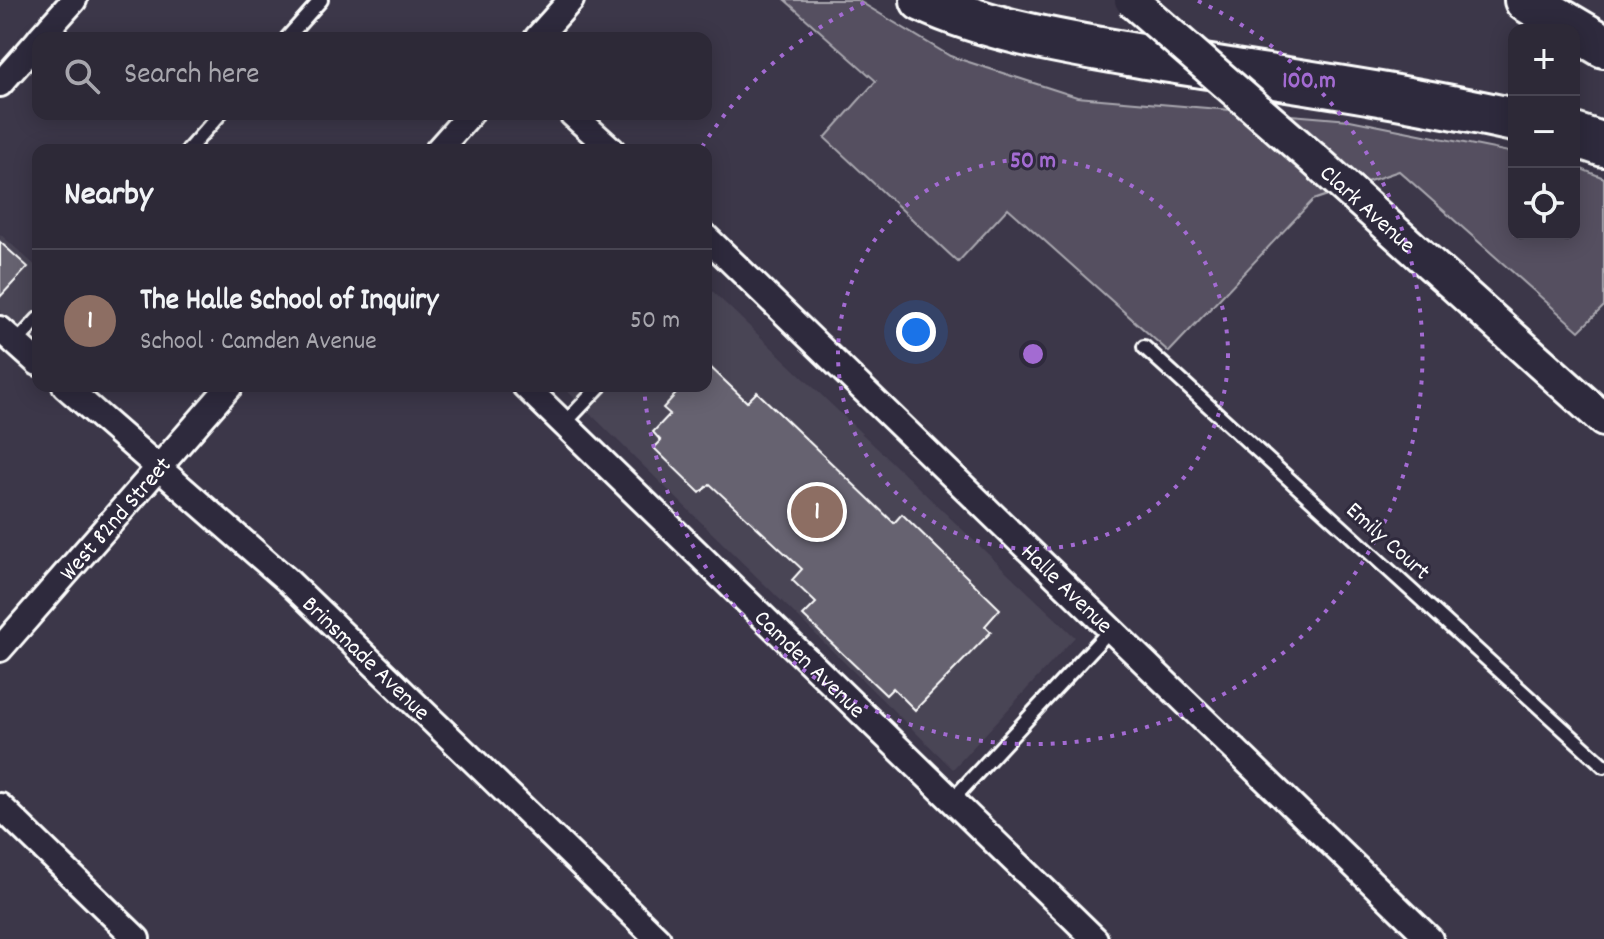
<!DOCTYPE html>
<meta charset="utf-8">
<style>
:root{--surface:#2d2937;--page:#35313f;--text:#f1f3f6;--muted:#a7a6ad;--line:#484552;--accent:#d6ab8b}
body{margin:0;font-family:Dekko,sans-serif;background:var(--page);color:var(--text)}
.controls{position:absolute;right:24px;top:24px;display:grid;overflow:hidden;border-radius:16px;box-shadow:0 4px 20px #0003}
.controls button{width:72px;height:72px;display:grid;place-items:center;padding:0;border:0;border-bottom:2px solid var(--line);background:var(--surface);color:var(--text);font:40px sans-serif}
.you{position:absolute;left:916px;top:332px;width:28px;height:28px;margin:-20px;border:6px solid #fff;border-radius:50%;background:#1a73e8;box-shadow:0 0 0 12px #1a73e833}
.badge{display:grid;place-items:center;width:52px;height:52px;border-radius:50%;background:var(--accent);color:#fff;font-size:26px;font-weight:700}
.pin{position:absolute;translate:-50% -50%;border:4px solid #fff;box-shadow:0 2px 8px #0006}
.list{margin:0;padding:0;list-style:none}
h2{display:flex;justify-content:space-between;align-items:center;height:104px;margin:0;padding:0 32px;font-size:34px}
h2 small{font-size:26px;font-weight:400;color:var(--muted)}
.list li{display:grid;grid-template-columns:52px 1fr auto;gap:24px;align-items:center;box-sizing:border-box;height:144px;padding:0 32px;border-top:2px solid var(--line)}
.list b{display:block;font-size:30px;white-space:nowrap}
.list p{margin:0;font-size:26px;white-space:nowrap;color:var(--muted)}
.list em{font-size:26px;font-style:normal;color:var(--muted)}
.icon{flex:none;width:44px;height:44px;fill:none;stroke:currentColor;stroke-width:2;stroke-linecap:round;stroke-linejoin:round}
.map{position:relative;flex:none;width:1604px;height:939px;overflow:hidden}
.search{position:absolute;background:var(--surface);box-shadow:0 4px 20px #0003;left:32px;top:32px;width:680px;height:88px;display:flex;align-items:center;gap:20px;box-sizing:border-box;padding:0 28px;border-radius:16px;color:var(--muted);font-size:30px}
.panel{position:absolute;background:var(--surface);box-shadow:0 4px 20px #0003;left:32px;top:144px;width:680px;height:248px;border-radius:16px}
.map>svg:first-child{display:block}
</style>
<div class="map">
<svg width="1604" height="939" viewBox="0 0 1604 939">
<rect width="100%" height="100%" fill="#3c3749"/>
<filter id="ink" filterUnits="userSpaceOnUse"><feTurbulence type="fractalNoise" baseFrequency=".0125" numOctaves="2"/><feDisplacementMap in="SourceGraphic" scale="16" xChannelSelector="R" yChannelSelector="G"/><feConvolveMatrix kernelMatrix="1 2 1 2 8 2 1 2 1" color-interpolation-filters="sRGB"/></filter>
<g filter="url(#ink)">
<!-- built -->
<g fill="#494455">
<polygon points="0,234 38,268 38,307 18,329 0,313"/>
<polygon points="706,285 1075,637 953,769 562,386 706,386"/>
</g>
<!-- green -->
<polygon fill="#555060" stroke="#aaa8b0" stroke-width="2" points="785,0 857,0 950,56 1077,97 1350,120 1514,153 1514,234 1574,234 1574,166 1604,178 1604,306 1579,331 1399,171 1313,200 1169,352 1008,208 958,262 825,138 876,81"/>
<!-- building -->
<g fill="#666270" stroke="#fff" stroke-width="2">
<polygon points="0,242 28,267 0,297"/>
<polygon points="706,363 747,402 757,392 894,523 902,514 1000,609 985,626 991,632 915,710 893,688 886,695 803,616 816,603 792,580 802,569 710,484 700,493 654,448 661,441 653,432 670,414 663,408 683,386 706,386"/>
</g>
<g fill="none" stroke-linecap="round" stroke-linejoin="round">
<!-- lane casing -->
<g stroke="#fff" stroke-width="18">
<g id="lane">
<polyline points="287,38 321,0"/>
<polyline points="188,150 220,114"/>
<polyline points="16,343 38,319"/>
<polyline points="1144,347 1604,766"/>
<polyline points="564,424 600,386"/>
<polyline points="952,800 1110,630"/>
</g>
</g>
<!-- street casing -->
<g stroke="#fff" stroke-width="30">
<g id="street">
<polyline points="40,38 74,0"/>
<polyline points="537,38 571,0"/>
<polyline points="0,84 38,41"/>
<polyline points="572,114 612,150"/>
<polyline points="438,150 470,114"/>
<path id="s1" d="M706,237L1430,939"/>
<polyline points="0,329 38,363"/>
<path id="s2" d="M65,386L287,580L658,939"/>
<path id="s3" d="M525,386L1095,939"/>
<path id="s4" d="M0,649L230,386"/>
<polyline points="0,806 137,939"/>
</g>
</g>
<!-- secondary casing -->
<g stroke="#fff" stroke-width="38">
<g id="secondary">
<path id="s5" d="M1315,160L1604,420"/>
</g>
</g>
<!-- highway casing -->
<g stroke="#fff" stroke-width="48">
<g id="highway">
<path d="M922,0C996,34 1078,45 1158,59C1277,78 1397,94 1514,120"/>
<polyline points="1526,0 1604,46"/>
<polyline points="1574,135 1604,145"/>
</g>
</g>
<!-- lane -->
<use href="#lane" stroke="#2f2a3d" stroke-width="12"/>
<!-- street -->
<use href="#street" stroke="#2f2a3d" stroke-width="24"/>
<!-- secondary -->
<use href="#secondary" stroke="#2f2a3d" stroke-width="32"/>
<!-- highway -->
<use href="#highway" stroke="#2f2a3d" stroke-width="42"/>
<!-- secondary-bridge casing -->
<g stroke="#fff" stroke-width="38" stroke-linecap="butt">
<polyline id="secondary-bridge" points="1131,0 1315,160"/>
</g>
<!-- secondary-bridge -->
<use href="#secondary-bridge" stroke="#2f2a3d" stroke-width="32"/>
</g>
</g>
<!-- distance rings -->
<g fill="none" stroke="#a36bd2" stroke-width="4" stroke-dasharray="4 8">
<circle cx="1033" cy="354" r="195"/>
<path d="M702 147A390 390 0 0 1 868 1M1198 1A390 390 0 1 1 644 388"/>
</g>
<g text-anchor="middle" stroke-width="6" stroke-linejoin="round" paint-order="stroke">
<!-- street labels -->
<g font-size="24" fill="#fff" stroke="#2f2a3d">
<text dy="8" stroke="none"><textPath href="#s5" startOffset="72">Clark Avenue</textPath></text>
<text dy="8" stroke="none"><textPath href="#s4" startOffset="174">West 82nd Street</textPath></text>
<text transform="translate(1389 540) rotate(42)" y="8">Emily Court</text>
<text dy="8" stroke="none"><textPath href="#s1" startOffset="504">Halle Avenue</textPath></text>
<text dy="8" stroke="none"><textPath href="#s2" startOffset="406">Brinsmade Avenue</textPath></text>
<text dy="8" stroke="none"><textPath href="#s3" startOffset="398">Camden Avenue</textPath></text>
</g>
</g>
<circle cx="1033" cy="354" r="12" fill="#a36bd2" stroke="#2f2a3d" stroke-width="4"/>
<g font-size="24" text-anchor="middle" font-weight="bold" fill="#a36bd2" stroke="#2f2a3d" stroke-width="6" stroke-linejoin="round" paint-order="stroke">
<text x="1309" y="87">100 m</text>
<text x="1033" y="167">50 m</text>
</g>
</svg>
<div class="controls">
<button>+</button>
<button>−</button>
<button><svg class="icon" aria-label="locate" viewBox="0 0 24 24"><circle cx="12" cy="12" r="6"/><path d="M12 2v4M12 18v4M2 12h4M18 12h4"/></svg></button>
</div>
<div class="you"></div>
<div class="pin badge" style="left:817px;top:512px;background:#8d6e63">1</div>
<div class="search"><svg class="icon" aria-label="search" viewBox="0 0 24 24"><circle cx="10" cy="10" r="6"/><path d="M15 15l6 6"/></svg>Search here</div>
<section class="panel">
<h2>Nearby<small></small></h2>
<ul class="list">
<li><span class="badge" style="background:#8d6e63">1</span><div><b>The Halle School of Inquiry</b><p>School · Camden Avenue</p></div><em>50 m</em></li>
</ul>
</section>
</div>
